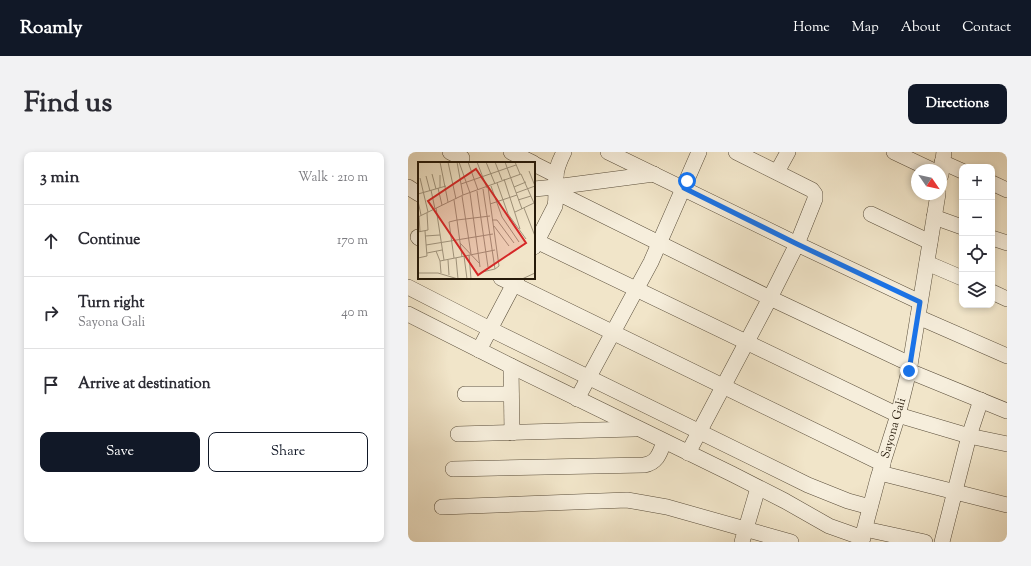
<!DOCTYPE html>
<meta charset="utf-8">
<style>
:root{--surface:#fff;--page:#f2f2f3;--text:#2b2b33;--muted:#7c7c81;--line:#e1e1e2;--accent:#111827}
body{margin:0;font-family:"Sorts Mill Goudy",serif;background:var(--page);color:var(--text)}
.controls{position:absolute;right:12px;top:12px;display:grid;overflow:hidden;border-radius:8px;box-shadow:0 2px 6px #0003}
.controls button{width:36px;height:36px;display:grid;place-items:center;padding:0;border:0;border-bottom:1px solid var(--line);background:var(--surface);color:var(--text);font:20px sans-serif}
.compass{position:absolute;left:503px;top:12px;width:36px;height:36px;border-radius:50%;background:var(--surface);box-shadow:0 2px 6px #0003;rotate:124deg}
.stop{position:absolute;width:12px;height:12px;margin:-9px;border:3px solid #1a73e8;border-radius:50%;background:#fff}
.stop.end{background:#1a73e8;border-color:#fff;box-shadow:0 1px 4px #0008}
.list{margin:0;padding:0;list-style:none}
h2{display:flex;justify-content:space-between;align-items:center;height:52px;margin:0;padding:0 16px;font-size:17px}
h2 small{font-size:13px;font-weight:400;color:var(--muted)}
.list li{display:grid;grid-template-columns:26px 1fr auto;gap:12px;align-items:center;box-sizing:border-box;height:72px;padding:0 16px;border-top:1px solid var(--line)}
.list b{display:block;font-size:15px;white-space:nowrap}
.list p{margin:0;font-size:13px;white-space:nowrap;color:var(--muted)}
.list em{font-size:13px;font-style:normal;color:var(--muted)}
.actions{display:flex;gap:8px;padding:12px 16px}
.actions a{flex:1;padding:9px 0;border:1px solid var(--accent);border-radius:8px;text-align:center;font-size:14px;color:var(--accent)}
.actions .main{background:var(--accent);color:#fff}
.icon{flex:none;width:22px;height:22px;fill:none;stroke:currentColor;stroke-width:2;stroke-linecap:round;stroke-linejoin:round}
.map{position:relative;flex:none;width:599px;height:390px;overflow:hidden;border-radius:8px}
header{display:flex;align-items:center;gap:24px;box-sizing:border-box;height:56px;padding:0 20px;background:var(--accent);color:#fff}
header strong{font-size:19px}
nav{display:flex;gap:22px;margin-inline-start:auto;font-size:14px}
.intro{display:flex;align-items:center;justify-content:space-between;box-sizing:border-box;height:96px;padding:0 24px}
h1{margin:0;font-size:28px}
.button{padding:10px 18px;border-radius:8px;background:var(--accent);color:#fff;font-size:14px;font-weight:700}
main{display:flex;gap:24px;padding:0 24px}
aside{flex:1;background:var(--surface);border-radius:8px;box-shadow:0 2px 6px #0003}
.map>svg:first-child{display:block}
</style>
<header>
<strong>Roamly</strong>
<nav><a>Home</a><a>Map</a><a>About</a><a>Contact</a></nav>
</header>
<div class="intro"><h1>Find us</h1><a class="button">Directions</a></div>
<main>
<aside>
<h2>3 min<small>Walk · 210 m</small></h2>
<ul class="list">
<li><svg class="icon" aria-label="ahead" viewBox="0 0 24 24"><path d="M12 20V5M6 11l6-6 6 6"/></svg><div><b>Continue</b></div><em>170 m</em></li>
<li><svg class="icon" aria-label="right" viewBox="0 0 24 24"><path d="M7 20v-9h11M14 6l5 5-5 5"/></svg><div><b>Turn right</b><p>Sayona Gali</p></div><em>40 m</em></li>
<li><svg class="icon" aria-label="arrive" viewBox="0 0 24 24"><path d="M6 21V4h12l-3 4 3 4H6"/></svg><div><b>Arrive at destination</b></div></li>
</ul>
<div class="actions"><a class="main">Save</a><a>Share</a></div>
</aside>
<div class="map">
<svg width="599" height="390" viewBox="0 0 599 390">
<rect width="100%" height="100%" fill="#f1e5c9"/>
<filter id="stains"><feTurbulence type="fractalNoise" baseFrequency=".005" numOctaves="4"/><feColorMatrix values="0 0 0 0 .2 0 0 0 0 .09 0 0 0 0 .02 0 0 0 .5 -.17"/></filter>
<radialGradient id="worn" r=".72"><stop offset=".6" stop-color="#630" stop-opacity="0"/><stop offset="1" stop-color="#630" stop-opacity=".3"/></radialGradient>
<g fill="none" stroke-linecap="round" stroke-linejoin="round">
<!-- minor casing -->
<g stroke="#594d3a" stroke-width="16">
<g id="minor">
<polyline points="42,0 54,6"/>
<polyline points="103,0 125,11"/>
<polyline points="200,0 389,92 407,47 407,42 404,38 328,0"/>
<polyline points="486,0 524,18"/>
<polyline points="534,10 554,19"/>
<polyline points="126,12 148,23"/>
<polyline points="369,20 380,0"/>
<polyline points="533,23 536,0"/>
<polyline points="584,31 599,38"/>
<polyline points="0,35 11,42"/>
<polyline points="126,37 147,35 246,22"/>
<polyline points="148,40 362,146 502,212"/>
<polyline points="463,62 522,90"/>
<polyline points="526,65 554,75"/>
<polyline points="10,85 11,86"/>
<polyline points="584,86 599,91"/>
<polyline points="126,88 490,263 561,284 599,292"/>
<path d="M126,95L147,54C149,44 147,35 148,25C148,16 152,8 156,0"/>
<polyline points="519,111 554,126"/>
<polyline points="93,126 475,312"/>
<polyline points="0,135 82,177 400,333 440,349 462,355"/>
<polyline points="584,140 599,147"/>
<polyline points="0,162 103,214 324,322 377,349 421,374 455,386"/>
<polyline points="510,165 599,204"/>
<polyline points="71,198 109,126"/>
<polyline points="103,214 104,281"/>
<polyline points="501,219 599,259"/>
<polyline points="57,242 103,242"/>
<polyline points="169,247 243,110 291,0"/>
<polyline points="50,282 226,277"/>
<polyline points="280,301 362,146 389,92 512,150"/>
<path d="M45,317L236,313C249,311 252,301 256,290"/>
<polyline points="472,321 599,353"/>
<polyline points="34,355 219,348 259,355 383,390"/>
<polyline points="457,377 517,390"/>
<polyline points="334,390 350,336"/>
<polyline points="453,390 470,326 490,263 501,219 530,42"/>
<polyline points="534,390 561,284 573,248"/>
</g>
</g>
<!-- minor -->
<use href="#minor" stroke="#f6eedc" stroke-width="15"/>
</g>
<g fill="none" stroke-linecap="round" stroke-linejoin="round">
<!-- route -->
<polyline stroke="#1a73e8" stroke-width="5" points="279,29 276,36 389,92 512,150 501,219"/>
</g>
<g text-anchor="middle" stroke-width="3" stroke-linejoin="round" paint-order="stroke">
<!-- street labels -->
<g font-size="12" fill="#261a0a" stroke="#f6eedc">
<text transform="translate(485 276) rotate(-74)" y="4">Sayona Gali</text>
</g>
</g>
<!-- overview -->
<g transform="translate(10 10)">
<rect width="117" height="117" fill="#f1e5c9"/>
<path fill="none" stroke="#a0947d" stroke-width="1" d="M22,0L30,40M30,0L38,37M39,0L45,33M41,0L52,31L62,105M50,0L60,28M59,0L69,26M68,0L77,22M77,0L84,18M87,0L104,47M97,0L102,12M111,9L117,24M14,12L18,27M22,13V26M8,14L12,29M2,16L10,50M86,17L102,67M79,21L90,52L108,77M43,22L98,3M73,24L84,55L101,80M70,25L81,104L77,107M96,25L108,20M20,26L24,43M13,28L17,47M59,29L70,105M98,31L117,24M0,32L28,24M44,34L53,92M36,38L39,58L72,54M100,38L113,34M0,39L3,53M72,42L99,33M18,46L26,98M106,46L117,74M1,54L2,70M0,55L45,33L103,12L116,41L97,50M74,58H79L96,81M76,64L91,84M0,70L10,68L9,51M7,74L22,73M42,81L62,102M8,83L75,72M18,89L22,99L77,88M9,91L24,88M51,93L53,117M46,94L49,117M0,96L9,94L7,69M36,96L31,60L39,58L44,95M38,96L40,117M30,98L31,113M22,99L23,111M64,110L77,107L65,27M0,111H20L40,117M104,117L117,111"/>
<path fill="#d62828" fill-opacity="0.15" stroke="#d62828" stroke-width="2" d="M58,7L108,81L60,113L10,39Z"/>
<rect width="117" height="117" fill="none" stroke="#261a0a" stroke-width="2"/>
</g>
<rect width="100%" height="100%" filter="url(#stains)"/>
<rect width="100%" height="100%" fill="url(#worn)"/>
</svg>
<div class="controls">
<button>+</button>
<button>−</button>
<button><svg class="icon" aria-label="locate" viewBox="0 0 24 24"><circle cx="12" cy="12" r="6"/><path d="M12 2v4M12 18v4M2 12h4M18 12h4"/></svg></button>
<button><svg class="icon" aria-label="layers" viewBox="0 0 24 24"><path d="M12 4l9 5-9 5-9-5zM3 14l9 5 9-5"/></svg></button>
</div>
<svg class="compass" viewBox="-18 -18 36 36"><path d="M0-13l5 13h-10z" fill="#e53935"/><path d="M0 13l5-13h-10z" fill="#7c7c81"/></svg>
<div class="stop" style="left:279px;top:29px"></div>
<div class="stop end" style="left:501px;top:219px"></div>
</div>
</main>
